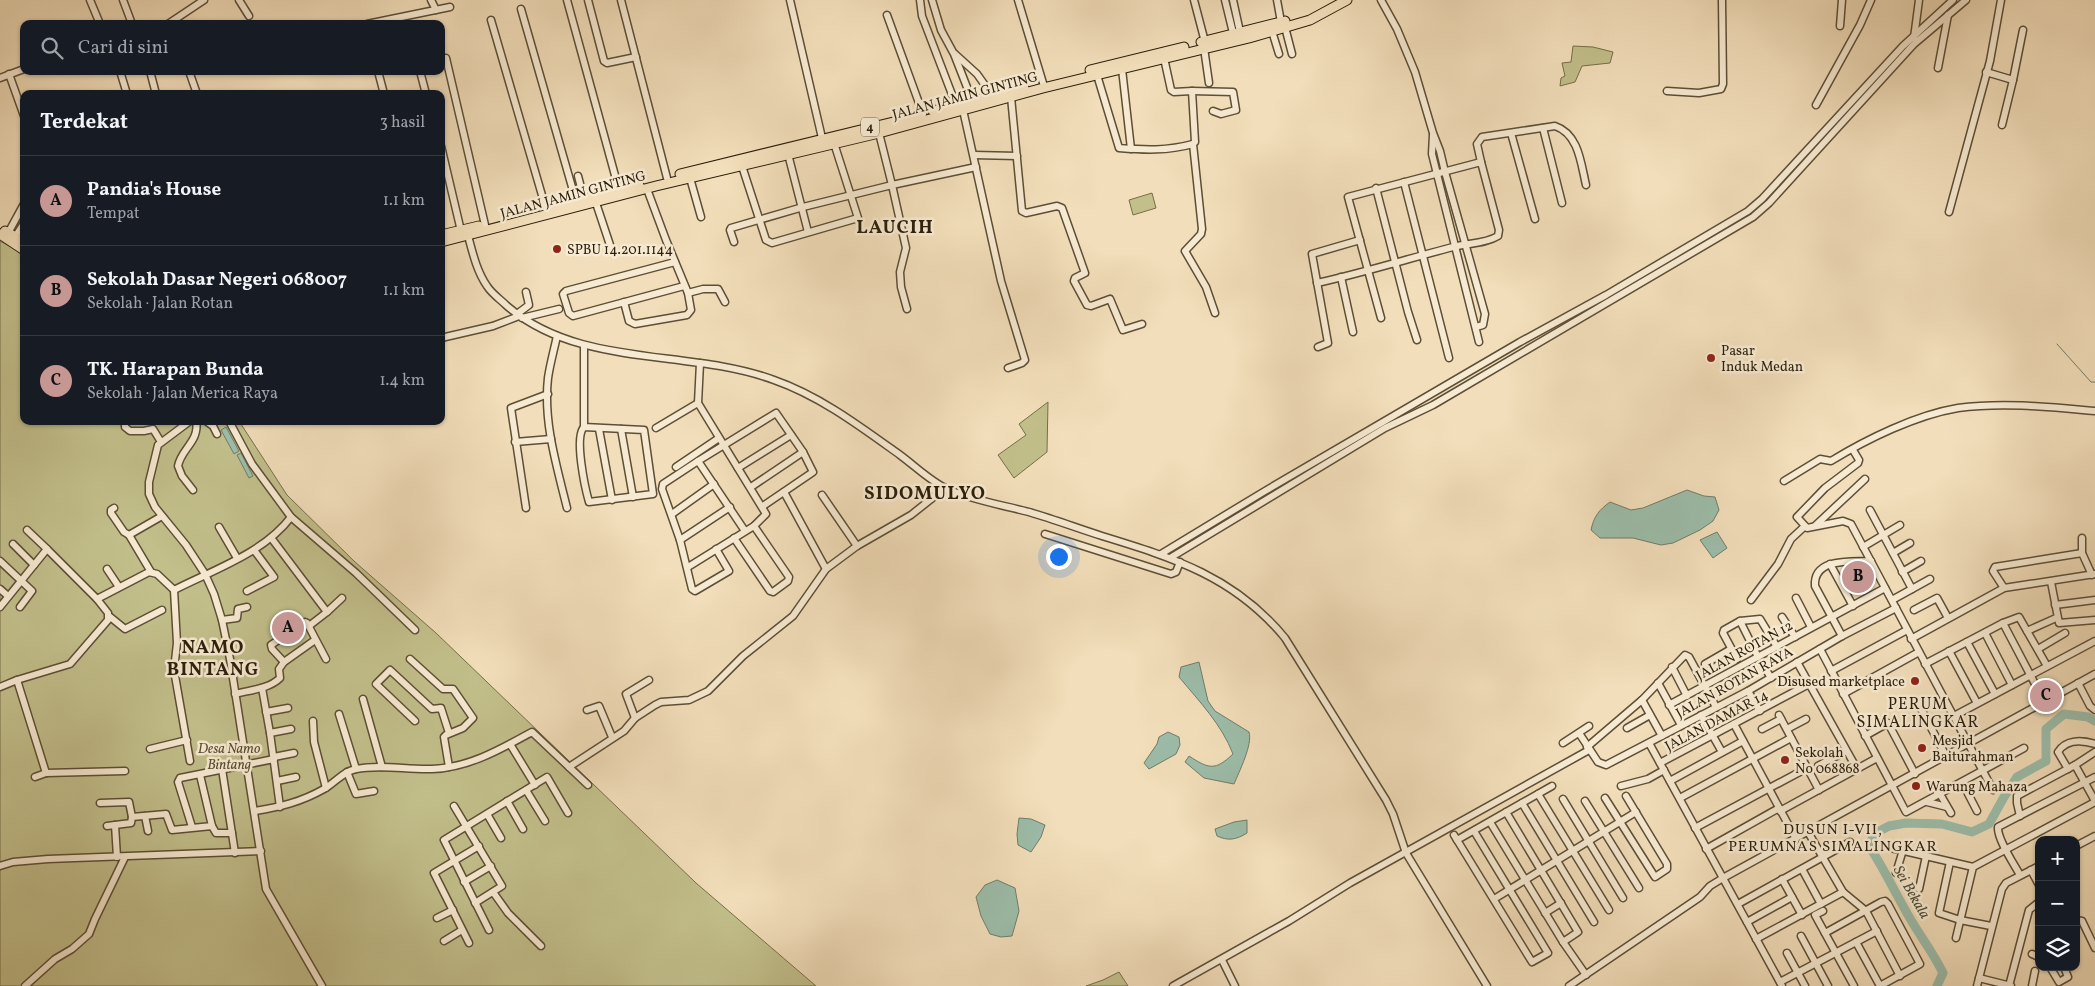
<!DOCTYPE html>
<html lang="id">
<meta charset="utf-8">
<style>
:root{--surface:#171b24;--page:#242831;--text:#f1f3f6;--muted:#9ea1a6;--line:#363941;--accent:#c59692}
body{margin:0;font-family:Vollkorn,serif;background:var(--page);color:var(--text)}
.controls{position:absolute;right:15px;bottom:15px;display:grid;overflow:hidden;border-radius:10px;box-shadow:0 1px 4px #0004}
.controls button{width:45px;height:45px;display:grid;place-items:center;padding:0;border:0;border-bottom:1px solid var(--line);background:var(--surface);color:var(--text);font:25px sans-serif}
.you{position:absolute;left:1058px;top:556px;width:18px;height:18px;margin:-12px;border:4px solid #fff;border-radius:50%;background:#1a73e8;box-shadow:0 0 0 8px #1a73e833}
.badge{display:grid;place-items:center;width:32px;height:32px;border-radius:50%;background:var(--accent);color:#111;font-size:16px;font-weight:700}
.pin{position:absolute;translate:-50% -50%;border:2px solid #fff;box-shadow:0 1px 5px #0006}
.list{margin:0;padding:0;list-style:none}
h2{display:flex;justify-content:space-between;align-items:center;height:65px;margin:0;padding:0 20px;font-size:21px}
h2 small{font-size:16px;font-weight:400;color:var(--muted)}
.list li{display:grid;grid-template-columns:32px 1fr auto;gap:15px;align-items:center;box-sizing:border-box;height:90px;padding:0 20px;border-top:1px solid var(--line)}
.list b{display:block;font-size:19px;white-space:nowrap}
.list p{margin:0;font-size:16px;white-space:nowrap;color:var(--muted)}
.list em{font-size:16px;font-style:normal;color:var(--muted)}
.icon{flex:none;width:28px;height:28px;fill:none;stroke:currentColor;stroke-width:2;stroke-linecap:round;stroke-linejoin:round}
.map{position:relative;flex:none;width:2095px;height:986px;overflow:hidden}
.search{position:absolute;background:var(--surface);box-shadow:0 1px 4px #0004;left:20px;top:20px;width:425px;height:55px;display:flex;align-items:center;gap:12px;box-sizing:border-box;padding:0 18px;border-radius:10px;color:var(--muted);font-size:19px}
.panel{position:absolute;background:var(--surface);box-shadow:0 1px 4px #0004;left:20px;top:90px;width:425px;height:335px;border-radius:10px}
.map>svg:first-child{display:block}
</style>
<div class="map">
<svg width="2095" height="986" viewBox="0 0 2095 986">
<rect width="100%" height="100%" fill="#f2deba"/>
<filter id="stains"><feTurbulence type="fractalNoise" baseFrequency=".004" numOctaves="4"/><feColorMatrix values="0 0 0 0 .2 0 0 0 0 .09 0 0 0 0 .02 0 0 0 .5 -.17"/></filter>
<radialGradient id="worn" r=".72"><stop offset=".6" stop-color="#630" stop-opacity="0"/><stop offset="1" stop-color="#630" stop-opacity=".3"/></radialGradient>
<!-- green -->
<g fill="#c2bf8b" stroke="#766e4a">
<polygon points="1573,46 1593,47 1613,52 1610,63 1582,66 1575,82 1560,86 1561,78 1565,76 1562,63 1571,62"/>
<polygon points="1152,193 1156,208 1133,215 1129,200"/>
<polygon points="0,241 24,254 24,421 239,421 287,495 355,562 436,633 696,883 816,986 0,986"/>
<polygon points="1048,402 1047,452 1014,478 998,455 1026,435 1019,424"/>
<polygon points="1119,972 1128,986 1086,986 1103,980"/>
</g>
<!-- water -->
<g fill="#9cbdaa" stroke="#6f7d6a">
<polygon points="226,427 239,451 234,454 221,430"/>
<polygon points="241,453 253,476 249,478 237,455"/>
<path d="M1687,490L1704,496L1715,497L1719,510L1713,521L1700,530L1673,543L1661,545L1633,538H1600L1591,530C1594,516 1599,510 1610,502L1631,510L1643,508Z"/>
<polygon points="1717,532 1727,548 1713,558 1700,540"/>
<path d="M1199,662L1208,701L1215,711L1249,732C1253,744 1239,772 1234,784L1204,778L1185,762L1189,756C1209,769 1215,771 1233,754C1222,725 1199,701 1179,677L1181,667Z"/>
<polygon points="1168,732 1179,737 1180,745 1176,754 1149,769 1144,763 1157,744 1159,737"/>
<polygon points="1019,818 1031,819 1045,825 1041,837 1031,852 1018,845 1017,834"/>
<path d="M1247,820V833C1236,840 1228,841 1217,836L1215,829L1234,822Z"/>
<polygon points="997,880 1015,888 1019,911 1012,936 1001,937 990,934 981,916 976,897 985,885"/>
</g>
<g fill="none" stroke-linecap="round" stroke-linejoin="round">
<!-- stream -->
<polyline stroke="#6f7d6a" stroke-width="1" points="2057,344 2091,382 2095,382"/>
<!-- river -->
<path stroke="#9cbdaa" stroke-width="9" d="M1937,986L1943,973C1933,952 1922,939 1911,920C1896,895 1885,870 1869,846L1874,834L1889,826L1906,823L1942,824L1972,832L1989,824L2004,797L2017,777L2046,761V729L2064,714L2088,717L2095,721"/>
<!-- minor casing -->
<g stroke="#5d4e36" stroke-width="9">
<g id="minor">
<polyline points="90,0 100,24"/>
<polyline points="123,0 132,24"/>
<polyline points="239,0 249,16"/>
<polyline points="431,0 436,10"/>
<polyline points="567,0 619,190"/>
<polyline points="588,0 604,61 607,63 636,57"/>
<polyline points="621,0 667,178"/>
<polyline points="790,0 822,138"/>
<polyline points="920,0 922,16 956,105"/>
<polyline points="932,0 941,30 954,54 972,100"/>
<polyline points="1018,0 1043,83"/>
<polyline points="1194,0 1205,42"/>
<polyline points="1225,0 1234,37"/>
<polyline points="1233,0 1240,32"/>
<polyline points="1277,0 1281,22"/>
<polyline points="1381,0 1397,29 1415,72 1433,133 1440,151 1445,172 1485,314 1483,325 1476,327"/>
<polyline points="521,9 576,201"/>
<polyline points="887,15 923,114"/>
<polyline points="491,20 546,209"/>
<polyline points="168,24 204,0"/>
<polyline points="367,24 450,7"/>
<polyline points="1840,26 1842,0"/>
<polyline points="1285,27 1292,54"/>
<polyline points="1272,31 1279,54"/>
<polyline points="1914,38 1919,0"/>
<polyline points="1204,48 1209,83"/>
<polyline points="955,54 977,74 992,95"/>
<polyline points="446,58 485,225"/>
<polyline points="1164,58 1171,90 1174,92 1192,91 1195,142 1193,144 1202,229 1201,234 1185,251 1206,287 1215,313"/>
<polyline points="1938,68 1948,15"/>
<polyline points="1122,69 1131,149"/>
<polyline points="120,71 127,94"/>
<polyline points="150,71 156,94"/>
<polyline points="189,71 197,94"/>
<polyline points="378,71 384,94"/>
<polyline points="420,71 426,94"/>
<polyline points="1986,72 2013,80 2023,30"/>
<polyline points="9,74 24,116"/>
<path d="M1097,75L1119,148C1145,150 1167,151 1193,144"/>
<polyline points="0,78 24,69"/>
<polyline points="1192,91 1233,92 1236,110 1221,114 1213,111"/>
<polyline points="1667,91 1699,93 1721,89 1723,84 1722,0"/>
<polyline points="1011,97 1022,211 1026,213 1057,206 1062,208 1085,273 1075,278 1074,281 1087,305 1091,306 1110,299 1123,330 1142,324"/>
<polyline points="1816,105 1860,25 1871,0"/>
<polyline points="963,110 1001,281 1025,360 1022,363 1008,368"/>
<polyline points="2002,125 2013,80"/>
<polyline points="1543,128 1562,203"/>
<polyline points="879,133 892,185 976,167"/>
<polyline points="1511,133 1535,219"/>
<polyline points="1433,135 1432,154 1479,342"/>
<polyline points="441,146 461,231"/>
<polyline points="788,154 808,232"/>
<polyline points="974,155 1017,156"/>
<path d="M1481,162L1477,144L1482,137L1555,126C1579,134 1581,164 1586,185"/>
<polyline points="742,166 766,240 772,243 858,218 833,140"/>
<polyline points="578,176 584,199"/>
<polyline points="690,178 701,217"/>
<polyline points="1404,182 1449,358"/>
<polyline points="1376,188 1408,312 1417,340"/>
<polyline points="596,203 612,251"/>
<polyline points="1949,212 1990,61 2001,0"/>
<path d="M467,232C472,250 476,270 487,286C492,294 500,299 507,306C581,369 687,348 774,380C820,396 861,427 900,455C915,466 930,481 947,489C972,500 1002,505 1029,512C1053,519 1077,528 1102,536C1174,558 1235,577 1285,638L1386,800L1393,814L1406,853L1487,986"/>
<polyline points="7,235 24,204"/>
<polyline points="15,237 24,223"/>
<polyline points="734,242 730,230 731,228 803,207 892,185 906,248 900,272 901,287 907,309"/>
<polyline points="675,262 566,291 563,294 569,313 573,316 684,286"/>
<polyline points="1341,277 1353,332"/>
<path d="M1317,283C1362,273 1407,259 1453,247C1467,243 1485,244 1498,236L1499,230L1481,162L1348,197L1381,318"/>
<polyline points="688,293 703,289 718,289 725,302"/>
<polyline points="624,302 629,321 635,324 687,315 691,310 688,293 666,240 647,189"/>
<polyline points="517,314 529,305 526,292"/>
<polyline points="522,318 559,309"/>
<path d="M557,336C554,350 550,364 548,378C543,422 557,467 567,508"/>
<polyline points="441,338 493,326 519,316"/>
<path d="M584,346V427L644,430L653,494L589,502C585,488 574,437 584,427"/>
<polyline points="1318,347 1328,343 1312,254 1360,240"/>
<polyline points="125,421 125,427 130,431 144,431 153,429 161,442"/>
<polyline points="190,421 158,445 149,482 149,494 155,507 186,545 205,574 214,594 222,620 230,659 266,889 322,986"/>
<polyline points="206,421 213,426 217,434"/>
<polyline points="229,421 252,464 291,517 356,573 415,630"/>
<polyline points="656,428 698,403"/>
<polyline points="599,429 612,500"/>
<polyline points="621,429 633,497"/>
<polyline points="515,442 551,439"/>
<polyline points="1853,450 1859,460 1858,463 1825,488 1797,517 1807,528 1843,521 1851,524 1993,790"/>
<polyline points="698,461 663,484 662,489 680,540 692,589 695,591 729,571 716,549"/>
<polyline points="676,467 719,438"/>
<polyline points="738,468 791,435"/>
<path d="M1784,481L1820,459L1831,461C1867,439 1916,415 1958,408C2003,402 2050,407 2095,411"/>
<polyline points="751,487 803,452 813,472 763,506"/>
<path d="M193,490L182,476L178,466C181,449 200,441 196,421"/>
<polyline points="784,492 826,569"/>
<polyline points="822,495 857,546"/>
<polyline points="114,508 111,510 111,513 124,532 129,535 162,516"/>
<polyline points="526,508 511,408 548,394"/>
<polyline points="1870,510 1912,589"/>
<polyline points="672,514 714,484"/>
<polyline points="1816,525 1865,479"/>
<polyline points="219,527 237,558"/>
<polyline points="27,530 47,549"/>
<polyline points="745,531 698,461 776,413 803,452"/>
<polyline points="1045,534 1171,574 1176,572 1180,562"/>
<polyline points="129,535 151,572"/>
<polyline points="734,538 770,591 773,592 788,581 789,577 754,526"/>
<polyline points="2082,538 2082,553 2092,575"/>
<polyline points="272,539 327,612 309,626"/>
<polyline points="680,540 730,507"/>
<polyline points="13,544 34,565"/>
<polyline points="1863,547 1900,525"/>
<polyline points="1893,553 1910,543"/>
<polyline points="1161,554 1265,491 1520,342 1606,295 1748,211 1762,199 1903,46 1953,0"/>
<polyline points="1170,558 1385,428 1433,405 1753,217 1769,203 1914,44 1966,0"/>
<polyline points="0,561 32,591 20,607"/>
<polyline points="1830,564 1853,606"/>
<polyline points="688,567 754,526 766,514 698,403 700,363"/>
<polyline points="107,569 119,587"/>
<polyline points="1902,572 1921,561"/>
<polyline points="2051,582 2059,623 2095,620"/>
<polyline points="2004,588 1993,571 1995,567 2082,553"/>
<polyline points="0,589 8,596"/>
<polyline points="174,590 177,643 174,670 190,761"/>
<polyline points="247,591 274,577 254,550"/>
<polyline points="1796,598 1811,627"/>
<polyline points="1751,600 1778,564 1791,539 1805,526"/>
<polyline points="1892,600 1930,579"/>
<polyline points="2055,605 2095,600"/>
<polyline points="0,607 47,549 97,599"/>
<polyline points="1914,610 1937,598 1948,618"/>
<polyline points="327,612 342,598"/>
<polyline points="109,616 125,629 162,610"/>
<polyline points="1782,617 1795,637"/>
<polyline points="222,620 237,618 238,609 247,607"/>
<polyline points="1740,621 1758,657"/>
<polyline points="2003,623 2044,701"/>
<polyline points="2027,631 2056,618"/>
<polyline points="1985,633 2012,685"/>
<path d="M1842,636L1815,586C1813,557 1852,562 1871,561"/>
<polyline points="1911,639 2004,588 2095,574"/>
<polyline points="1967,642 1995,694"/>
<polyline points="1820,649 1906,812 2024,748"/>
<polyline points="2038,649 2065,633"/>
<polyline points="1949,651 1977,703"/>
<polyline points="410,659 443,689 453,689 473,718 463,728 446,735 444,737 449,767"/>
<polyline points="1737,659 1723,633 1724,630 1740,621 1760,619 1777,647"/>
<polyline points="284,662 272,649 271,645 305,622 307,623 326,659"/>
<polyline points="1797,662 1857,769"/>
<polyline points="1762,663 1771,678"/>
<polyline points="1705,664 1731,649"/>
<polyline points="1925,664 2003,623 2019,617 2047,666"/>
<polyline points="1672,667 1687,696"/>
<polyline points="1831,671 1907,630"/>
<polyline points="17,680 46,773 125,771"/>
<polyline points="1658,683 1681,725"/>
<polyline points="2078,683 2090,706 2095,710"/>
<path d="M0,687L17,680L70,664L108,620V613L97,599L149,572L157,574L174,590C213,570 264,553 291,517"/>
<polyline points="262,688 270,733 280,807"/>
<polyline points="1748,691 1760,711"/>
<path d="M235,694C250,690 269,689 280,678L279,669L284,662L315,640"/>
<polyline points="1843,694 1919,652"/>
<polyline points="363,699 382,767"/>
<polyline points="1642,700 1662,736"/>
<polyline points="1669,705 1885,588"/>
<polyline points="1919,705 1946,756"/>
<polyline points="587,710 599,706 612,737"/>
<polyline points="266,712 288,708"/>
<polyline points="339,714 356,769"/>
<polyline points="1701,715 1722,752"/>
<polyline points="1779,715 1819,790"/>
<polyline points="1954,716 2095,641"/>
<polyline points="635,718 626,694 649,680"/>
<polyline points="313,721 314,742 326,788"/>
<polyline points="415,721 376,684 390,670 432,709 441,708 449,733"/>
<polyline points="1734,724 1796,839"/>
<polyline points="1627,728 1650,715"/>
<polyline points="1762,729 1781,719"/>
<polyline points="1787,729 1806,719"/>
<polyline points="270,733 291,729"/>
<polyline points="1579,733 1598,762 1606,765 1748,691 1842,636 1896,608"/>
<polyline points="1865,736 1888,723 1915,774"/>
<polyline points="1563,743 1589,726"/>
<polyline points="1649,743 1782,986"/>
<polyline points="510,744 535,785"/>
<polyline points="1587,747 1642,700 1685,655 1689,657 1716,707"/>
<polyline points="150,749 187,740"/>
<polyline points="274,757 294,753"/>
<polyline points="1660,763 1809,684"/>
<polyline points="2075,765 2095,801"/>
<polyline points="1818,766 1846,751"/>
<polyline points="569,767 624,731 635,718 655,705 661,702 689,700 708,691 743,656 793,616 826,569 857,546 911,515 945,488"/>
<polyline points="222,769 235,853"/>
<path d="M2068,769L2058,752C2066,739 2082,740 2095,744"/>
<polyline points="347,772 356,794 374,791"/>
<polyline points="35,777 46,773"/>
<polyline points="277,781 296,777"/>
<polyline points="1670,781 1743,741"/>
<polyline points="1962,782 1977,811"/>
<polyline points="1621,786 1648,779 1664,770"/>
<polyline points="526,790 545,821"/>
<polyline points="1538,794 1609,910"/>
<polyline points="1940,794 1951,813"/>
<polyline points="1605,798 1655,877 1667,869 1667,864 1626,796"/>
<polyline points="1680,798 1791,738"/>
<polyline points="1563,799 1623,898"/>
<polyline points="507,801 523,829"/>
<polyline points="1585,801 1639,888"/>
<polyline points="1927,802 1947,807"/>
<polyline points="100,803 129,802 132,817"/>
<polyline points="1522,803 1594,922"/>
<polyline points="454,806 502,886 475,903"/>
<path d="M255,811C280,807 301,802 324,789C335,783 342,772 356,769C381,764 407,770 432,769C468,768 501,749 532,732L588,785"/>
<polyline points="1780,811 1877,758"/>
<polyline points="1506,812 1578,932 1563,942"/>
<polyline points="487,814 501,838"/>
<polyline points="145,816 148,831"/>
<polyline points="2020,816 2017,803 2017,796 2075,765 2095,752"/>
<polyline points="1490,822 1563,942 1586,975"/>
<polyline points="107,826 115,825"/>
<polyline points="212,826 216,833 232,833"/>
<polyline points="192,827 178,782 180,778 274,759"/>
<polyline points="1695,828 1807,768"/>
<polyline points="1808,832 1843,892 1866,911 1900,976"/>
<polyline points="1454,835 1532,962 1548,953 1474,831"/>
<polyline points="1457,840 1552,786"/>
<polyline points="2076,846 2095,836"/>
<polyline points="1887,847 1973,867"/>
<polyline points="1706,849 1779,808"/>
<polyline points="117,857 115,825 131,823 132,817 166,814 172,830 212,826 200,775"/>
<polyline points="1950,862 1939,913 1960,920 1991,926"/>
<polyline points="0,866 13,862 48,859 261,851"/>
<polyline points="1802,869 1821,904"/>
<polyline points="2031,870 2039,885"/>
<polyline points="1896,873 1903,850"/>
<path d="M2020,875C2014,864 1997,839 1998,827L2095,777"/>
<polyline points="1782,879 1802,915"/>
<polyline points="464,882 491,866"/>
<polyline points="1919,889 1926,856"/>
<polyline points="493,892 508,913 541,946"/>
<polyline points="1494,899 1636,812"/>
<polyline points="1738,904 1850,842"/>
<polyline points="1823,911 1815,915 1854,986"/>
<polyline points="1545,913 1561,903"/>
<polyline points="437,918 453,910"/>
<polyline points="2076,920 2082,921 2095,948"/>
<polyline points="1747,922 1792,897"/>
<polyline points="489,930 444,840 547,777 568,813"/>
<polyline points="1825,933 1881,902 1885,901 1888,904 1920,964 1880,986"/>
<polyline points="1801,936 1828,986"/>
<polyline points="1956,938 1973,867 2095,802"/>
<polyline points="1756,939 1843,892"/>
<polyline points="444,941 462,930"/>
<polyline points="1856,942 1880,986"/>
<polyline points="469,943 434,873 479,846"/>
<polyline points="1787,953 1805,986"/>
<polyline points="2032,954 2039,957"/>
<polyline points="1222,960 1235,986"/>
<polyline points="2050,967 2059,982 2068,977 2064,967"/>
<polyline points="1979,978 2011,986"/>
<polyline points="1780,982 1877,931"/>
<polyline points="25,986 55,959 72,949 89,934 95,919 125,857"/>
<polyline points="1173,986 1289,921 1350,883 1589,750"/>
<polyline points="1569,986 1700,897 1710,886 1723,878 2095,674"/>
<polyline points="1977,986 2002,889 2006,883 2039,866"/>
<polyline points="2009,986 2029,910 2039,902"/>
<polyline points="2032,986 2035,971"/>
</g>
</g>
<!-- highway casing -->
<g stroke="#2b1e0a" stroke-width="11">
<g id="highway">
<polyline points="1201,42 1285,21"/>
<polyline points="1090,70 1184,47"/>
<polyline points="933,111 1024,88"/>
<polyline points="680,174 918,116"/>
<polyline points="552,207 639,185"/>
<polyline points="5,231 24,242"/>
<polyline points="0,234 24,250"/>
<polyline points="441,235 479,226"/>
<polyline points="441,242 656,186 879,133 1043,88 1249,38 1310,20 1347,0"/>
</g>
</g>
<!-- minor -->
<use href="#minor" stroke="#f7ead2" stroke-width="6"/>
<!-- highway -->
<use href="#highway" stroke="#f2deba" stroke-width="9"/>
</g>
<!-- markers -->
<g fill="#8f2418" stroke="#f7ead2" stroke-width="2">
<circle cx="557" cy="249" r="5"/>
<circle cx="1711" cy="358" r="5"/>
<circle cx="1915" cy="681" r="5"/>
<circle cx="1922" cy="748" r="5"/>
<circle cx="1785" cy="760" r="5"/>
<circle cx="1916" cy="786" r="5"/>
</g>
<g text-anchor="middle" stroke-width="5" stroke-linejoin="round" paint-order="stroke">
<!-- shield labels -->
<rect fill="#f7ead2" stroke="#685b46" stroke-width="1" x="861" y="117.5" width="18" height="19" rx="4"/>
<g font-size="12" font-weight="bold" fill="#2b1e0a">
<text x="870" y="131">4</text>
</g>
<!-- street labels -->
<g font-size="14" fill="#2b1e0a" stroke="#f7ead2">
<text transform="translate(965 95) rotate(-15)" y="5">JALAN JAMIN GINTING</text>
<text transform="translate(573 194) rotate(-15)" y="5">JALAN JAMIN GINTING</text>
<text transform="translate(1744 650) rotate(-29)" y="5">JALAN ROTAN 12</text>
<text transform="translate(1734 682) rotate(-29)" y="5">JALAN ROTAN RAYA</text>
<text transform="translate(1716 720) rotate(-28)" y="5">JALAN DAMAR 14</text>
</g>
<!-- poi labels -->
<g font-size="14" fill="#2b1e0a" stroke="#f7ead2" text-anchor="start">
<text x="567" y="254">SPBU 14.201.1144</text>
<text x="1721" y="355">Pasar<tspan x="1721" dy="16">Induk Medan</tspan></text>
<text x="1905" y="686" text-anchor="end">Disused marketplace</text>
<text x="1932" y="745">Mesjid<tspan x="1932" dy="16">Baiturahman</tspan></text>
<text x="1795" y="757">Sekolah<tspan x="1795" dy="16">No 068868</tspan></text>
<text x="1926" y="791">Warung Mahaza</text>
</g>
<!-- park labels -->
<g font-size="14" font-style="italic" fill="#584e31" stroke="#f7ead2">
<text x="229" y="753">Desa Namo<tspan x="229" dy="16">Bintang</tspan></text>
</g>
<!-- neighbourhood labels -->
<g font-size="15" letter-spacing="1" fill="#2b1e0a" stroke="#f7ead2">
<text x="1833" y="834">DUSUN I-VII,<tspan x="1833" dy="17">PERUMNAS SIMALINGKAR</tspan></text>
</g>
<!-- water labels -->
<g font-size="15" font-style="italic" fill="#4d4e3a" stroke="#f7ead2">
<text transform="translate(1912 892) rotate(60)" y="5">Sei Bekala</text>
</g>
<!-- quarter labels -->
<g font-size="16" letter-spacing="1" fill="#2b1e0a" stroke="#f7ead2">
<text x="1918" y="709">PERUM<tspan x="1918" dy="18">SIMALINGKAR</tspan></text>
</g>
<!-- district labels -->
<g font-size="19" font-weight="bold" letter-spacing="1" fill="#2b1e0a" stroke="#f7ead2">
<text x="895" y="233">LAUCIH</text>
<text x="925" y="499">SIDOMULYO</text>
<text x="213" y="653">NAMO<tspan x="213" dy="22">BINTANG</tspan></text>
</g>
</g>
<rect width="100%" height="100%" filter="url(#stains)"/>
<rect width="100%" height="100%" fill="url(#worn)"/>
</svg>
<div class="controls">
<button>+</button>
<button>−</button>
<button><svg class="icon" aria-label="layers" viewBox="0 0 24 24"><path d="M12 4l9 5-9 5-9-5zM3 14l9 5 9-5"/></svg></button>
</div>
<div class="you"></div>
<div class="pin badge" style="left:288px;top:628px">A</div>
<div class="pin badge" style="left:1858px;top:577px">B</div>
<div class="pin badge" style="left:2046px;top:696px">C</div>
<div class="search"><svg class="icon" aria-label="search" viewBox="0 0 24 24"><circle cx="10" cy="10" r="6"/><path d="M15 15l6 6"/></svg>Cari di sini</div>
<section class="panel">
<h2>Terdekat<small>3 hasil</small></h2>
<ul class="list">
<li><span class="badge">A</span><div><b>Pandia's House</b><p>Tempat</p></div><em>1.1 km</em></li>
<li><span class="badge">B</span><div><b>Sekolah Dasar Negeri 068007</b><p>Sekolah · Jalan Rotan</p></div><em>1.1 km</em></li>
<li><span class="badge">C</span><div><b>TK. Harapan Bunda</b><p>Sekolah · Jalan Merica Raya</p></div><em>1.4 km</em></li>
</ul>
</section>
</div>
